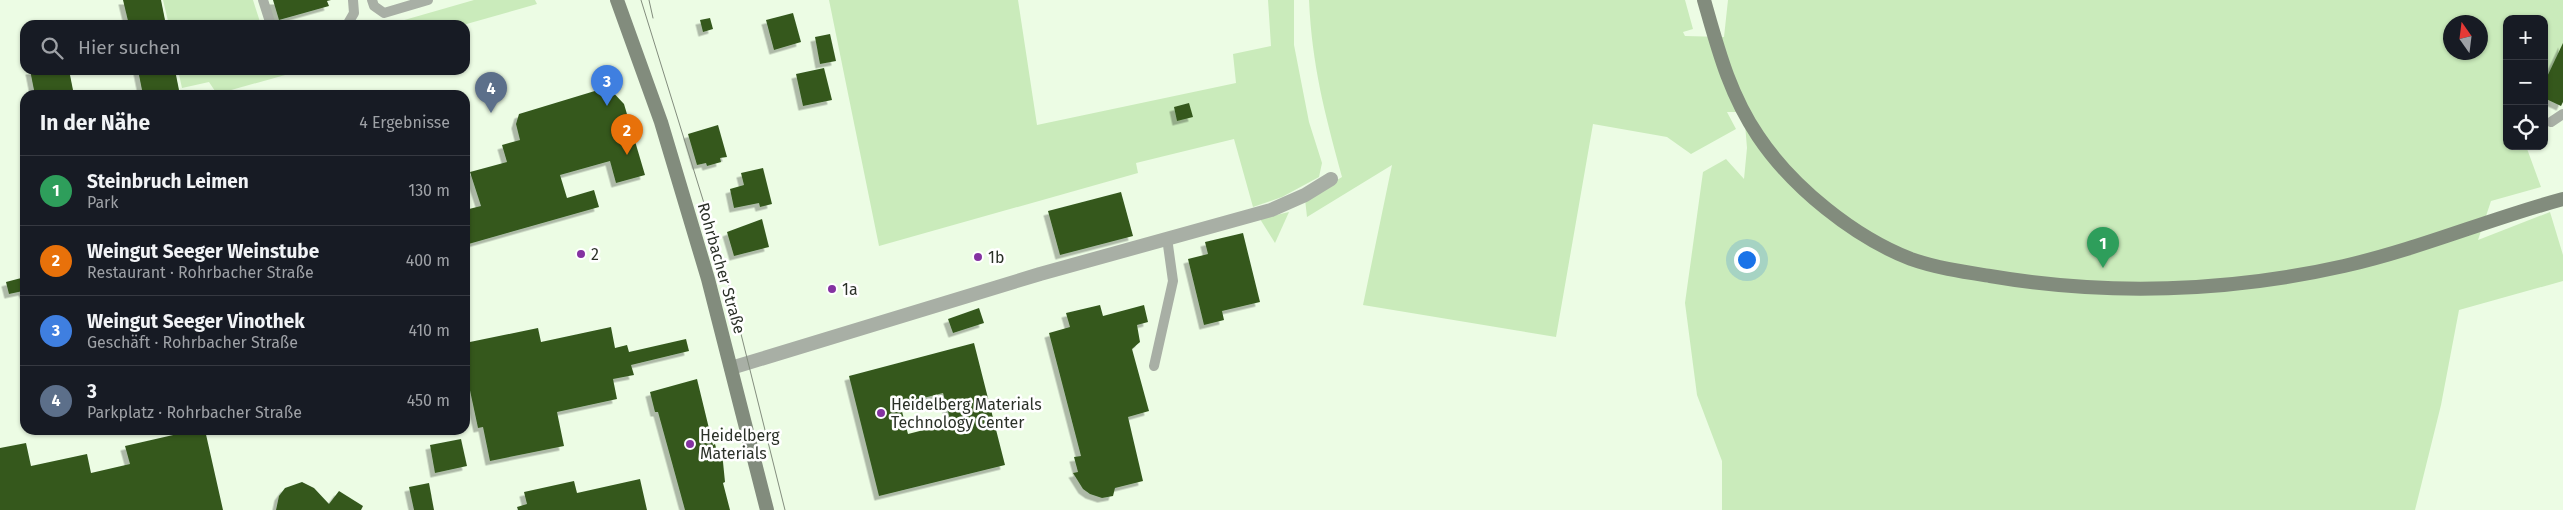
<!DOCTYPE html>
<html lang="de">
<meta charset="utf-8">
<style>
:root{--surface:#171b24;--page:#242831;--text:#f1f3f6;--muted:#9ea1a6;--line:#363941;--accent:#c09cd0}
body{margin:0;font-family:"Fira Sans",sans-serif;background:var(--page);color:var(--text)}
.controls{position:absolute;right:15px;top:15px;display:grid;overflow:hidden;border-radius:10px;box-shadow:0 1px 4px #0004}
.controls button{width:45px;height:45px;display:grid;place-items:center;padding:0;border:0;border-bottom:1px solid var(--line);background:var(--surface);color:var(--text);font:25px sans-serif}
.compass{position:absolute;left:2443px;top:15px;width:45px;height:45px;border-radius:50%;background:var(--surface);box-shadow:0 1px 4px #0004;rotate:346deg}
.you{position:absolute;left:1746px;top:259px;width:18px;height:18px;margin:-12px;border:4px solid #fff;border-radius:50%;background:#1a73e8;box-shadow:0 0 0 8px #1a73e833}
.badge{display:grid;place-items:center;width:32px;height:32px;border-radius:50%;background:var(--accent);color:#fff;font-size:16px;font-weight:700}
.pin{position:absolute;translate:-50% -41px;filter:drop-shadow(0 1px 2px #0008)}
.pin::after{content:'';position:absolute;top:26px;width:18px;height:15px;background:inherit;clip-path:polygon(0 0,100% 0,50% 100%)}
.list{margin:0;padding:0;list-style:none}
h2{display:flex;justify-content:space-between;align-items:center;height:65px;margin:0;padding:0 20px;font-size:21px}
h2 small{font-size:16px;font-weight:400;color:var(--muted)}
.list li{display:grid;grid-template-columns:32px 1fr auto;gap:15px;align-items:center;box-sizing:border-box;height:70px;padding:0 20px;border-top:1px solid var(--line)}
.list b{display:block;font-size:19px;white-space:nowrap}
.list p{margin:0;font-size:16px;white-space:nowrap;color:var(--muted)}
.list em{font-size:16px;font-style:normal;color:var(--muted)}
.icon{flex:none;width:28px;height:28px;fill:none;stroke:currentColor;stroke-width:2;stroke-linecap:round;stroke-linejoin:round}
.map{position:relative;flex:none;width:2563px;height:510px;overflow:hidden}
.search{position:absolute;background:var(--surface);box-shadow:0 1px 4px #0004;left:20px;top:20px;width:450px;height:55px;display:flex;align-items:center;gap:12px;box-sizing:border-box;padding:0 18px;border-radius:15px;color:var(--muted);font-size:19px}
.panel{position:absolute;background:var(--surface);box-shadow:0 1px 4px #0004;left:20px;top:90px;width:450px;height:345px;border-radius:15px}
.map>svg:first-child{display:block}
</style>
<div class="map">
<svg width="2563" height="510" viewBox="0 0 2563 510">
<defs>
<filter id="shadow"><feDropShadow dx="-4.5" dy="4.5" stdDeviation="0" flood-color="#0004"/></filter>
</defs>
<rect width="100%" height="100%" fill="#ecfce4"/>
<!-- green -->
<g fill="#caebbb" fill-rule="evenodd">
<polygon points="163,0 253,0 261,25 169,25"/>
<polygon points="474,0 535,0 537,4 463,25 387,25"/>
<polygon points="829,0 1018,0 1037,125 1236,83 1233,54 1271,46 1268,0 1294,0 1294,45 1309,122 1322,163 1319,177 1282,197 1253,207 1234,139 1136,163 1138,173 879,246"/>
<path d="M1309,0H1685L1693,29L1683,32L1685,36L1724,37L1728,0H2563V44L2544,83V19H2507V146H2526L2541,187L2491,201L2478,240L2550,212L2563,255V281L2459,310L2441,405L2415,510H1722V461L1697,395L1685,303L1703,172L1726,159L1744,179L1747,148L1744,112H1727L1736,129L1691,154L1667,137L1593,124L1556,337L1363,305L1392,165L1307,217L1305,199L1342,177C1325,114 1312,66 1309,0ZM2450,22H2480V52H2450Z"/>
<polygon points="178,70 303,70 217,94 209,82 182,88"/>
<polygon points="1289,212 1275,243 1260,219"/>
</g>
<!-- building -->
<g fill="#34591f" fill-rule="evenodd" filter="url(#shadow)">
<polygon points="123,0 161,0 166,25 129,25"/>
<polygon points="273,0 331,0 327,1 329,6 279,20"/>
<polygon points="793,13 801,42 774,50 766,20"/>
<polygon points="710,18 713,29 703,32 700,20"/>
<polygon points="830,34 836,61 820,64 815,37"/>
<polygon points="2563,43 2563,102 2561,106 2544,98 2544,83"/>
<polygon points="824,68 832,100 803,106 796,74"/>
<polygon points="30,70 69,70 74,95 35,95"/>
<polygon points="138,70 175,70 179,90 143,95"/>
<polygon points="608,87 624,104 645,175 616,183 610,161 560,175 567,198 594,190 599,207 465,245 465,210 481,206 470,172 507,162 502,145 520,140 516,124 519,114"/>
<polygon points="1189,103 1193,117 1177,121 1174,107"/>
<polygon points="718,125 727,157 720,158 721,162 707,166 706,163 697,165 688,134"/>
<polygon points="763,168 772,204 760,207 759,203 734,208 730,189 744,185 741,173"/>
<polygon points="1121,192 1133,236 1060,255 1048,211"/>
<polygon points="762,219 769,247 734,256 727,232"/>
<polygon points="1243,233 1260,302 1222,311 1224,320 1204,325 1188,259 1208,254 1205,242"/>
<polygon points="25,277 25,295 23,291 9,294 6,282"/>
<polygon points="1100,305 1103,316 1144,305 1148,322 1137,325 1140,342 1132,349 1149,411 1128,417 1143,481 1115,488 1113,496 1102,498 1090,494 1083,489 1073,473 1078,472 1074,457 1081,456 1049,333 1070,327 1066,313"/>
<polygon points="979,308 984,323 953,333 948,319"/>
<polygon points="611,327 615,348 627,345 629,352 686,339 689,351 631,365 634,375 613,379 617,399 557,412 564,446 490,461 483,427 478,428 465,367 465,343 538,328 541,342"/>
<path d="M974,343L1005,465L879,496L849,376ZM943,393L951,423L908,434L900,404Z"/>
<polygon points="697,379 713,445 715,444 718,455 721,454 723,462 725,482 723,483 730,510 685,510 658,412 655,412 650,392"/>
<polygon points="195,430 205,430 223,510 0,510 0,448 26,443 31,466 87,454 91,473 130,464 125,446"/>
<polygon points="461,439 467,466 435,473 430,445"/>
<polygon points="640,479 647,510 518,510 517,507 527,504 524,492 574,481 577,493"/>
<polygon points="302,482 314,488 329,504 339,491 363,506 361,510 276,510 279,496 285,488"/>
<polygon points="429,483 434,510 414,510 409,487"/>
</g>
<g fill="none" stroke-linecap="round" stroke-linejoin="round">
<!-- service -->
<g stroke="#a8afa5" stroke-width="10">
<polyline points="263,0 271,25"/>
<polyline points="372,0 374,6 384,13 428,0"/>
<polyline points="347,25 354,13 353,0"/>
<polyline points="2551,122 2563,114"/>
<polyline points="1154,366 1173,281 1167,238"/>
</g>
<!-- minor -->
<polyline stroke="#a8afa5" stroke-width="14" points="731,368 1040,274 1271,210 1305,195 1331,179"/>
<!-- secondary -->
<g stroke="#828c7d" stroke-width="14">
<polyline points="617,0 661,122 708,279 767,510"/>
<path d="M1704,0C1718,49 1729,93 1758,136C1792,187 1854,237 1911,259C1936,268 1964,272 1990,276C2107,296 2229,292 2344,266C2419,249 2489,219 2563,199"/>
</g>
<!-- tram -->
<g stroke="#828c7d" stroke-width="1">
<polyline points="641,0 726,274 785,510"/>
<polyline points="649,0 653,18"/>
</g>
</g>
<!-- markers -->
<g fill="#8432a1" stroke="#fff" stroke-width="2">
<circle cx="581" cy="254" r="5"/>
<circle cx="978" cy="257" r="5"/>
<circle cx="832" cy="289" r="5"/>
<circle cx="881" cy="413" r="5"/>
<circle cx="690" cy="444" r="5"/>
</g>
<g text-anchor="middle" stroke-width="5" stroke-linejoin="round" paint-order="stroke">
<!-- poi labels -->
<g font-size="16" fill="#2b3128" stroke="#fff" text-anchor="start">
<text x="591" y="260">2</text>
<text x="988" y="263">1b</text>
<text x="842" y="295">1a</text>
<text x="891" y="410">Heidelberg Materials<tspan x="891" dy="18">Technology Center</tspan></text>
<text x="700" y="441">Heidelberg<tspan x="700" dy="18">Materials</tspan></text>
</g>
<!-- street labels -->
<g font-size="16" fill="#2b3128" stroke="#fff">
<text transform="translate(722 268) rotate(74)" y="6">Rohrbacher Straße</text>
</g>
</g>
</svg>
<div class="controls">
<button>+</button>
<button>−</button>
<button><svg class="icon" aria-label="locate" viewBox="0 0 24 24"><circle cx="12" cy="12" r="6"/><path d="M12 2v4M12 18v4M2 12h4M18 12h4"/></svg></button>
</div>
<svg class="compass" viewBox="-18 -18 36 36"><path d="M0-13l5 13h-10z" fill="#e53935"/><path d="M0 13l5-13h-10z" fill="#9ea1a6"/></svg>
<div class="you"></div>
<div class="pin badge" style="left:2103px;top:268px;background:#2e9e5b">1</div>
<div class="pin badge" style="left:627px;top:155px;background:#e8710a">2</div>
<div class="pin badge" style="left:607px;top:106px;background:#3f7fe0">3</div>
<div class="pin badge" style="left:491px;top:113px;background:#5c6f8a">4</div>
<div class="search"><svg class="icon" aria-label="search" viewBox="0 0 24 24"><circle cx="10" cy="10" r="6"/><path d="M15 15l6 6"/></svg>Hier suchen</div>
<section class="panel">
<h2>In der Nähe<small>4 Ergebnisse</small></h2>
<ul class="list">
<li><span class="badge" style="background:#2e9e5b">1</span><div><b>Steinbruch Leimen</b><p>Park</p></div><em>130 m</em></li>
<li><span class="badge" style="background:#e8710a">2</span><div><b>Weingut Seeger Weinstube</b><p>Restaurant · Rohrbacher Straße</p></div><em>400 m</em></li>
<li><span class="badge" style="background:#3f7fe0">3</span><div><b>Weingut Seeger Vinothek</b><p>Geschäft · Rohrbacher Straße</p></div><em>410 m</em></li>
<li><span class="badge" style="background:#5c6f8a">4</span><div><b>3</b><p>Parkplatz · Rohrbacher Straße</p></div><em>450 m</em></li>
</ul>
</section>
</div>
